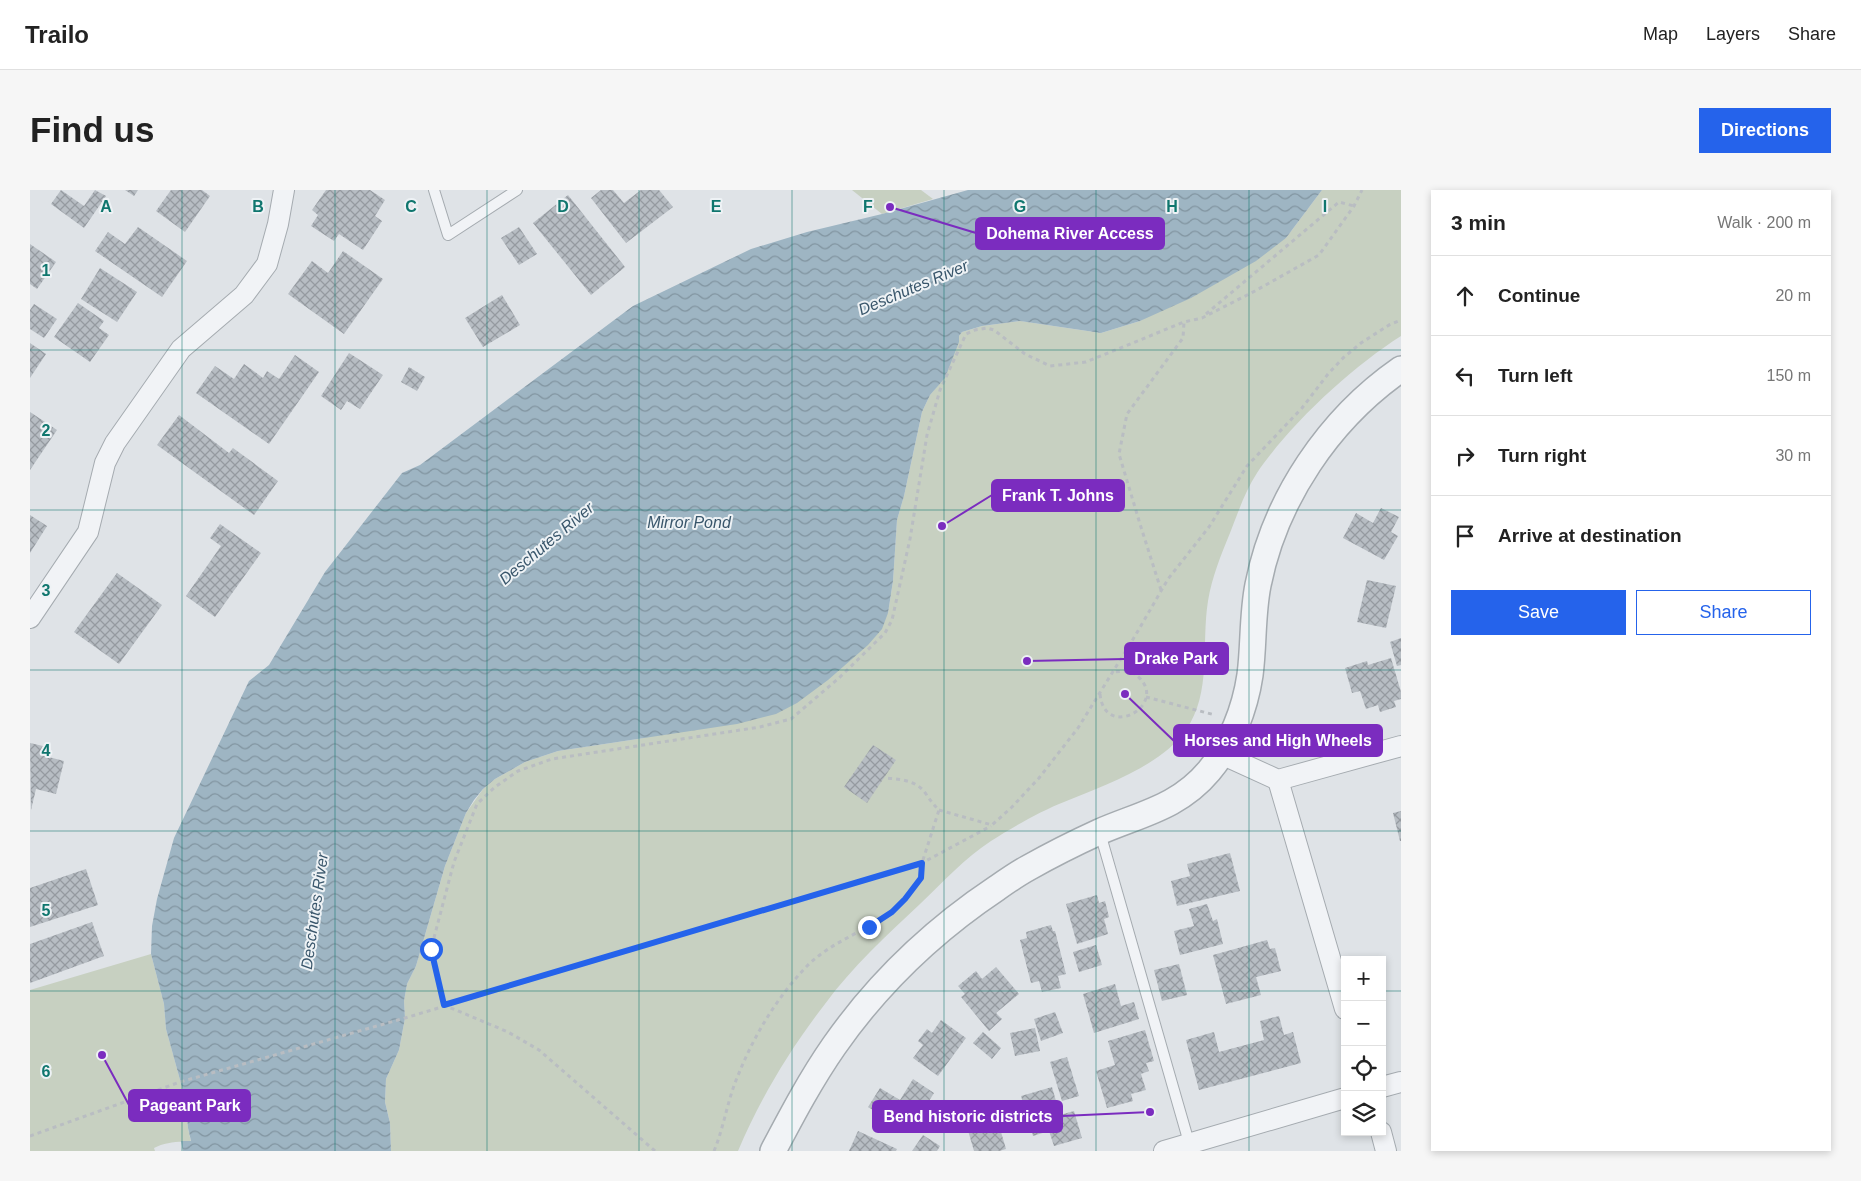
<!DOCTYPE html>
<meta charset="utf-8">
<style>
:root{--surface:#fff;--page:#f6f6f6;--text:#222;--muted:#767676;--line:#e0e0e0;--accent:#2563eb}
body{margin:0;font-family:Helvetica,sans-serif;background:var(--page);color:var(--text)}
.controls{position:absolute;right:15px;bottom:15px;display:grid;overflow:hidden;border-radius:0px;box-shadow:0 2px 8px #0003}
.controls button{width:45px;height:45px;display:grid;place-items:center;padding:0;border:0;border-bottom:1px solid var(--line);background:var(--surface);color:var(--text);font:25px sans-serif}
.stop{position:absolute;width:15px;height:15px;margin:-11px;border:4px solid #2563eb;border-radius:50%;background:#fff}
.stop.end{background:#2563eb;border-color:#fff;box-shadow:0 1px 5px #0008}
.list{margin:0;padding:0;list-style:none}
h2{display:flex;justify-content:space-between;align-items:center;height:65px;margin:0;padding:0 20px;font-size:21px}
h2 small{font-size:16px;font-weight:400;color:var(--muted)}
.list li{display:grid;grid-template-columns:32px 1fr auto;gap:15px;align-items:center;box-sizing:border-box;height:80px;padding:0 20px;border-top:1px solid var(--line)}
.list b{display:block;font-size:19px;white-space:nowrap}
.list em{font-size:16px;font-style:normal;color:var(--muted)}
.actions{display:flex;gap:10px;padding:15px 20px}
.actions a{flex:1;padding:11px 0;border:1px solid var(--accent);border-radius:0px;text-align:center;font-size:18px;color:var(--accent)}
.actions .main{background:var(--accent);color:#fff}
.icon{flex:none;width:28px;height:28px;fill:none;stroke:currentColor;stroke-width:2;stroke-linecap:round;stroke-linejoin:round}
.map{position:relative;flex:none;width:1371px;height:961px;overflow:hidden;border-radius:0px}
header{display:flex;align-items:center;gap:30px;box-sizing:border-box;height:70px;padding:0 25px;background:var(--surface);border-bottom:1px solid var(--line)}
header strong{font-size:24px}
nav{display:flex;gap:28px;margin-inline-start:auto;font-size:18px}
.intro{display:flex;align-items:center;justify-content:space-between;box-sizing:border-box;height:120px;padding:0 30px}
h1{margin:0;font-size:35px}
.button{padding:12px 22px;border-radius:0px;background:var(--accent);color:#fff;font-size:18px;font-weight:700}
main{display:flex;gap:30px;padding:0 30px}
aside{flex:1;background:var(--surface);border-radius:0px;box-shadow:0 2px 8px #0003}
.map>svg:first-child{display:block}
</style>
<header>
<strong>Trailo</strong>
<nav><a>Map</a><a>Layers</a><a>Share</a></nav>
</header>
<div class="intro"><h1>Find us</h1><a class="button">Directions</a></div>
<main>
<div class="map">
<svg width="1371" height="961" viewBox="0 0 1371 961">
<defs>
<pattern id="water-waves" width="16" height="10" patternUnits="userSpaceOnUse" patternTransform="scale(1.25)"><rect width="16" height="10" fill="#9eb5c3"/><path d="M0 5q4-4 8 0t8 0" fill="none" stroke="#8194a0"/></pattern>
<pattern id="building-cross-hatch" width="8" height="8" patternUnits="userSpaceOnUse" patternTransform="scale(1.25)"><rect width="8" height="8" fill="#b7bdc3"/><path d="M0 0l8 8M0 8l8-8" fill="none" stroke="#959aa0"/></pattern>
</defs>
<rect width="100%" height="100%" fill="#dfe3e7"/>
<!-- green -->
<g fill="#c7d0c1">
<polygon points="822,0 891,0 903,9 852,24"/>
<path d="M1292,0H1371V146C1322,177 1260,234 1227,283C1215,301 1208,323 1200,343C1191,365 1182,387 1178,411C1171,455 1182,502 1156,540C1131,576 1073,596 1034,612C1011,621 981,638 961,651C935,668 912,693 890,714C857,745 822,777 795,814C760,859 730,909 708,961H361L360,933L355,912L356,889L369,860L375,828L374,811L377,794L386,776L415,676L436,623L453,599L465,589L495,572L528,561L614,548L858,423L863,391L867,330L874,306L892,222L900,205L915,187L929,146L932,142L952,136L990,131L1071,143L1110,131L1256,48Z"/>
<path d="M121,764L134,814L136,839L155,908L158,938L161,952C149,951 135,952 124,958L125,961H0V800Z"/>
</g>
<!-- water -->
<polygon fill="url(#water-waves)" points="938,0 1292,0 1256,48 1226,71 1161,108 1110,131 1071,143 990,131 952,136 932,142 929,146 929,152 915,188 900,205 892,222 874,306 867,330 863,391 858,423 852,439 838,455 798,490 767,513 746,524 707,534 528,561 495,572 465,589 453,599 444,610 436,623 415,676 386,776 377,794 374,811 375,828 369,860 356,889 355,912 360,933 361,961 153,961 151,951 161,951 158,938 155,908 136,839 134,814 121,764 122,736 127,709 144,648 219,491 239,475 295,382 372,283 390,275 603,116 721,59 777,42 852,24"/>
<!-- building -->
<g fill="url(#building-cross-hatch)">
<polygon points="31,0 54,16 65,0 76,6 54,38 21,14"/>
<polygon points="95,0 108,0 104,6"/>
<polygon points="141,0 172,0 180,6 155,42 126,21"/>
<polygon points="296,0 340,0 355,10 345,26 352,31 333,60 309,44 304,51 281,36 288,25 282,20"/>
<polygon points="571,0 583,0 594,13 611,0 629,0 643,17 596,53 561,8"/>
<polygon points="538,5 595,77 561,105 503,33"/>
<polygon points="108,37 157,71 132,107 65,61 78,42 95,54"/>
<polygon points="489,37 507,64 489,75 471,48"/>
<polygon points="0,54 26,72 7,99 0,94"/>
<polygon points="313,61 353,89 314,144 258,104 282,71 298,83"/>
<polygon points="70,78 107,102 87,132 51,109"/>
<polygon points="472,105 490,135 453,157 435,128"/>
<polygon points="48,113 74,131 69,138 79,145 60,172 24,147"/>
<polygon points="4,114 27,129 14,148 0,139 0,120"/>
<polygon points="0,153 16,164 0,188"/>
<polygon points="319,163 353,185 330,219 317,211 311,220 291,206"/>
<polygon points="265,165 289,182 239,254 166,203 185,176 204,189 214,174 233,188 237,181 249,189"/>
<polygon points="379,177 395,187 387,201 371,192"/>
<polygon points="0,222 27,240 0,280"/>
<polygon points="149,225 199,263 203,258 248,291 224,325 127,255"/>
<polygon points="1351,318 1369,327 1361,342 1368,346 1354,370 1313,348 1326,323 1343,333"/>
<polygon points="0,325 17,336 0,363"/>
<polygon points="190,334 231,363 185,427 156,406 191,356 180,348"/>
<polygon points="87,383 132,415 89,474 44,442"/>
<polygon points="1337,390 1366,396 1356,438 1327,432"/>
<polygon points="1371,448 1371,475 1367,476 1360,452"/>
<polygon points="1361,468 1371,502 1371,509 1364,511 1366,517 1350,522 1348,515 1336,519 1330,501 1322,503 1315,478 1337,471 1338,475"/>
<polygon points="0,553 13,556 11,565 34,571 26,604 6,599 1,620"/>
<polygon points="843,555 866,570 837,613 814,597"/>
<polygon points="1371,621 1371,651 1370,651 1363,623"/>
<polygon points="1200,663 1210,701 1147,716 1141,691 1160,686 1157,674"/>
<polygon points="56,679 68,715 0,737 0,698"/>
<polygon points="1067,705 1069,713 1075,711 1079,727 1074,729 1078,744 1047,754 1036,714"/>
<polygon points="1177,714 1183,731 1187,729 1193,754 1150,765 1144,741 1164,736 1159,719"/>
<polygon points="62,732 74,766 0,793 0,754"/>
<polygon points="1021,735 1023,741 1025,741 1036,784 1028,786 1031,798 1012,802 1009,791 1001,793 990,750 997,748 996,742"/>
<polygon points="1237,750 1240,759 1245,758 1251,781 1226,787 1231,805 1196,814 1183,765"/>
<polygon points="1066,755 1072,775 1049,782 1043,762"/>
<polygon points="1149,774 1157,805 1132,811 1124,780"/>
<polygon points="966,777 989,804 966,823 972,829 959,841 931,807 935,804 928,796 946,781 952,789"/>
<polygon points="1085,794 1091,816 1104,812 1109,829 1064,843 1053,804"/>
<polygon points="1025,822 1033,843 1011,851 1004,829"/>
<polygon points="1249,826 1254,845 1263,842 1271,873 1169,900 1156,850 1184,842 1189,862 1234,850 1230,831"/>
<polygon points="911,830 936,848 908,886 883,868 893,855 888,851 897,839 902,843"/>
<polygon points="1005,838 1010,861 985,866 980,843"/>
<polygon points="1115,840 1124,871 1116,873 1119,881 1111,884 1116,900 1101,904 1103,911 1077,918 1066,881 1085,875 1078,851"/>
<polygon points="953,842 971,858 962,869 943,853"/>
<polygon points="1037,867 1049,906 1032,911 1020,872"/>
<polygon points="883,889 904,903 879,943 838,917 850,898 870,910"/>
<polygon points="1022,897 1030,925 1044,921 1052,948 1024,956 1019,941 1003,946 991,906"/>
<polygon points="964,918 976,959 969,961 944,961 934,927"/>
<polygon points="828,941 867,959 866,961 819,961"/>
<polygon points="893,945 910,956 907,961 882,961"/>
</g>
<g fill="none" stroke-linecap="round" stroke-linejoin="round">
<!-- service casing -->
<g stroke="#a5abb0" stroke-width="12">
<g id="service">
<polyline points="404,0 418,45 487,0"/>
<polyline points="1070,643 1160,956"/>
</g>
</g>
<!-- minor casing -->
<g stroke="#a5abb0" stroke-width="22">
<g id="minor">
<polyline points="0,428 58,342 75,273 85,253 151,159 214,105 237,74 248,34 254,0"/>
<polyline points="1191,564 1248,590 1371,556"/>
<polyline points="1248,590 1315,819"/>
<polyline points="1352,897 1371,892"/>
<polyline points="1351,942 1356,961"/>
<polyline points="1134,961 1315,908"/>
</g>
</g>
<!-- tertiary casing -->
<g stroke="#a5abb0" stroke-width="28">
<path id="tertiary" d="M743,961C762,925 781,889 804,856C848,793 904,740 967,698C977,691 987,684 998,678C1021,665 1045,653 1069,642C1110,624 1148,618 1179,581C1201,555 1215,519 1220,485C1224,455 1222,425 1228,395C1245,309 1299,229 1371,179"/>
</g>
<!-- path -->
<g stroke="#b9bdc2" stroke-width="3" stroke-dasharray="4 4" stroke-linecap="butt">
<polyline points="1176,124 1309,12 1324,16"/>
<polyline points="1131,400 1110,334 1089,264 1097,224 1153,148 1154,132"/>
<path d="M1070,504C1075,555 1149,509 1100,481L1083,482"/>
<polyline points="1116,507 1185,525"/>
<polyline points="909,620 962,635 982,617 1009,588 1048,538 1105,446 1138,389 1179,337 1217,276 1272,218 1298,184 1313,168 1331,153 1359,135 1371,130"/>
<path d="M0,946L150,892L375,828L892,673L909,620C903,614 900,610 896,604C887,590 869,589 854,588"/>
<polyline points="625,961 509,860 478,842 414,815 401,759 424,672 447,614 465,597 488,581 522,569 730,537 761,529 809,488 855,443 862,430 880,349 897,245 910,200 936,144 945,140 957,138 964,140 995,164 1020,176 1056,172 1154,132 1172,128 1225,101 1289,65 1324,16 1332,0"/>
<path d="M684,961C694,937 697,912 707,888C723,847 747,807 777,776C809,744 853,739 882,700C884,697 889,692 891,688C892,684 891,677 892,673L961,636"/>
</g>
<!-- service -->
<use href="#service" stroke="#f1f3f6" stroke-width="10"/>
<!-- minor -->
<use href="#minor" stroke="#f1f3f6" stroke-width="20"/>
<!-- tertiary -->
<use href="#tertiary" stroke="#f1f3f6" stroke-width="25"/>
</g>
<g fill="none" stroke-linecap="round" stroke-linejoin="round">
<!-- route -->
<polyline stroke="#2563eb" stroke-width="6" points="401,759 414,815 892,673 891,688 875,709 862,722 839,737"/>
</g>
<!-- grid -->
<path fill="none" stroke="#0f766e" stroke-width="1" stroke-opacity="0.55" d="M152,0V961M305,0V961M457,0V961M609,0V961M762,0V961M914,0V961M1066,0V961M1219,0V961M0,160H1371M0,320H1371M0,480H1371M0,641H1371M0,801H1315M1352,801H1371"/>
<g text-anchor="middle" stroke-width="4" stroke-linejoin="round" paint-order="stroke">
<!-- water labels -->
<g font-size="16" font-style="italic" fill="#39566b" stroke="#eef2f5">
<text transform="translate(883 97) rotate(-23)" y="6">Deschutes River</text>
<text x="659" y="338">Mirror Pond</text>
<text transform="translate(516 353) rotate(-40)" y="6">Deschutes River</text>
<text transform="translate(284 721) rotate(-82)" y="6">Deschutes River</text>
</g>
</g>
<g font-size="16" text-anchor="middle" font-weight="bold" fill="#0f766e" stroke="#eef2f5" stroke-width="4" stroke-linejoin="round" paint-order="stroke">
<text x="76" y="22">A</text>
<text x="228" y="22">B</text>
<text x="381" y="22">C</text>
<text x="533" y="22">D</text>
<text x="686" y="22">E</text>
<text x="838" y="22">F</text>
<text x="990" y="22">G</text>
<text x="1142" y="22">H</text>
<text x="1295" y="22">I</text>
<text x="16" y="86">1</text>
<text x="16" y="246">2</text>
<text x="16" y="406">3</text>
<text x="16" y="566">4</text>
<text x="16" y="726">5</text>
<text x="16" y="887">6</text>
</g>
<!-- callouts -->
<path fill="none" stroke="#7b2cbf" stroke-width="2" d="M860 17L946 43M912 336L962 305M997 471L1095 469M1095 504L1144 551M72 865L99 915M1120 922L1032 926"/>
<g fill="#7b2cbf" stroke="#eef2f5" stroke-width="2">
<circle cx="860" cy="17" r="5"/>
<circle cx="912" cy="336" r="5"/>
<circle cx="997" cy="471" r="5"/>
<circle cx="1095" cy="504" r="5"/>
<circle cx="72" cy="865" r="5"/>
<circle cx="1120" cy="922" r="5"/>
</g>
<g fill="#7b2cbf" stroke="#7b2cbf" stroke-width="2">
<rect x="946" y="28" width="188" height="31" rx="5"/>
<rect x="962" y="290" width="132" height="31" rx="5"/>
<rect x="1095" y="453" width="103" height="31" rx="5"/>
<rect x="1144" y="535" width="208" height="31" rx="5"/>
<rect x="99" y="900" width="121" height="31" rx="5"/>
<rect x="843" y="911" width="189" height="31" rx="5"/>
</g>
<g font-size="16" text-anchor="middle" font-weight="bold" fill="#fff">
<text x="1040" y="49">Dohema River Access</text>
<text x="1028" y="311">Frank T. Johns</text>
<text x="1146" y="474">Drake Park</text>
<text x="1248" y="556">Horses and High Wheels</text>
<text x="160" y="921">Pageant Park</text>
<text x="938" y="932">Bend historic districts</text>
</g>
</svg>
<div class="controls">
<button>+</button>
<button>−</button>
<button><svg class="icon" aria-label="locate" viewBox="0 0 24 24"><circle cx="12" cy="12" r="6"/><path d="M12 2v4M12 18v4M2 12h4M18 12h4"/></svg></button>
<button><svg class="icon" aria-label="layers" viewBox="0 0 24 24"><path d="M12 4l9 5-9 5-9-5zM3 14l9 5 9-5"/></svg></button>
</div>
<div class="stop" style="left:401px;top:759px"></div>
<div class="stop end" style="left:839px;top:737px"></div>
</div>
<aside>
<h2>3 min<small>Walk · 200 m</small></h2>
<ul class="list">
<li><svg class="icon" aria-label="ahead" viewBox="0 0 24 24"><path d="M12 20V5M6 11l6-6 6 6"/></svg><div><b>Continue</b></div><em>20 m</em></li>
<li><svg class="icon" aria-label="left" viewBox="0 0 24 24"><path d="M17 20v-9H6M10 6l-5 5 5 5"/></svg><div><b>Turn left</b></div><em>150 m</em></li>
<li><svg class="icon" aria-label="right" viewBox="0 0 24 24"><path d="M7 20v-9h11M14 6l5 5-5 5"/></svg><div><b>Turn right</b></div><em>30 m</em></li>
<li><svg class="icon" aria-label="arrive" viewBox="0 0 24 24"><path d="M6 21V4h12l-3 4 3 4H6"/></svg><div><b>Arrive at destination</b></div></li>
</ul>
<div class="actions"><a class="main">Save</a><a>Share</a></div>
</aside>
</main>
